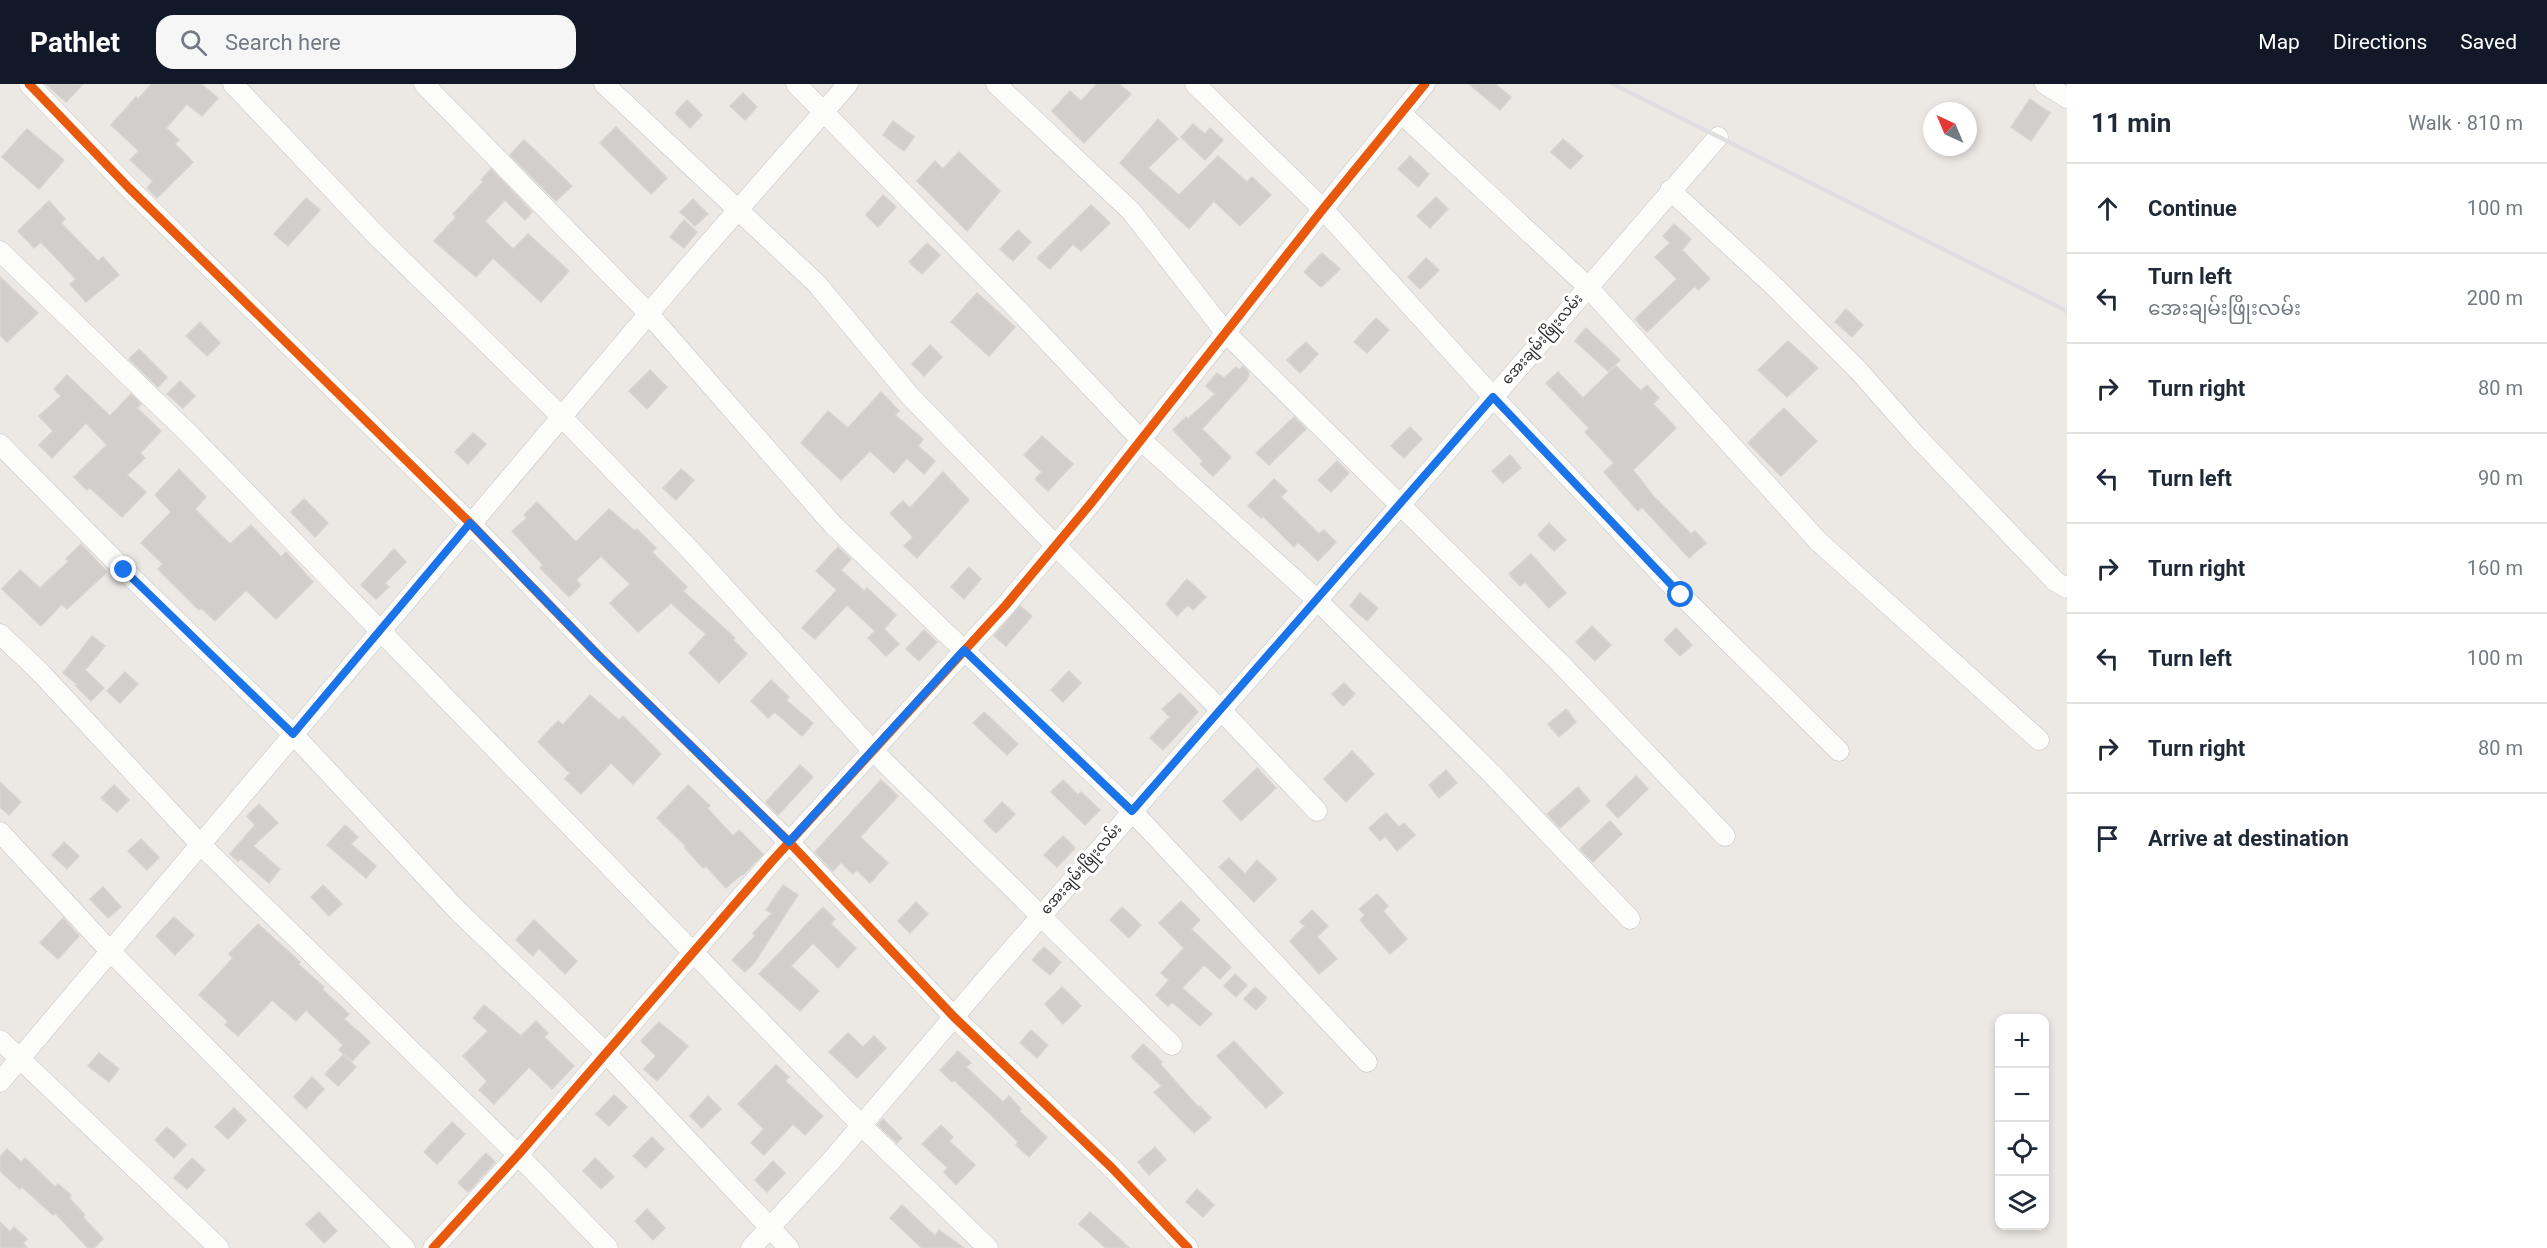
<!DOCTYPE html>
<meta charset="utf-8">
<style>
:root{--surface:#fff;--page:#f6f6f7;--text:#1f2937;--muted:#747a83;--line:#e0e1e3;--accent:#111827}
body{margin:0;font-family:Roboto,"Noto Sans Myanmar",sans-serif;background:var(--page);color:var(--text)}
.controls{position:absolute;right:18px;bottom:18px;display:grid;overflow:hidden;border-radius:12px;box-shadow:0 3px 9px #0003}
.controls button{width:54px;height:54px;display:grid;place-items:center;padding:0;border:0;border-bottom:2px solid var(--line);background:var(--surface);color:var(--text);font:30px sans-serif}
.compass{position:absolute;left:1923px;top:18px;width:54px;height:54px;border-radius:50%;background:var(--surface);box-shadow:0 3px 9px #0003;rotate:316deg}
.stop{position:absolute;width:18px;height:18px;margin:-14px;border:4px solid #1a73e8;border-radius:50%;background:#fff}
.stop.end{background:#1a73e8;border-color:#fff;box-shadow:0 2px 6px #0008}
.list{margin:0;padding:0;list-style:none}
h2{display:flex;justify-content:space-between;align-items:center;height:78px;margin:0;padding:0 24px;font-size:26px}
h2 small{font-size:20px;font-weight:400;color:var(--muted)}
.list li{display:grid;grid-template-columns:39px 1fr auto;gap:18px;align-items:center;box-sizing:border-box;height:90px;padding:0 24px;border-top:2px solid var(--line)}
.list b{display:block;font-size:22px;white-space:nowrap}
.list p{margin:0;font-size:20px;white-space:nowrap;color:var(--muted)}
.list em{font-size:20px;font-style:normal;color:var(--muted)}
.icon{flex:none;width:33px;height:33px;fill:none;stroke:currentColor;stroke-width:2;stroke-linecap:round;stroke-linejoin:round}
.map{position:relative;flex:none;width:2067px;height:1164px;overflow:hidden}
header{display:flex;align-items:center;gap:36px;box-sizing:border-box;height:84px;padding:0 30px;background:var(--accent);color:#fff}
header strong{font-size:28px}
nav{display:flex;gap:33px;margin-inline-start:auto;font-size:21px}
.search{width:420px;height:54px;background:var(--page);display:flex;align-items:center;gap:15px;box-sizing:border-box;padding:0 21px;border-radius:18px;color:var(--muted);font-size:22px}
main{display:flex}
aside{flex:1;background:var(--surface)}
.map>svg:first-child{display:block}
</style>
<header>
<strong>Pathlet</strong>
<div class="search"><svg class="icon" aria-label="search" viewBox="0 0 24 24"><circle cx="10" cy="10" r="6"/><path d="M15 15l6 6"/></svg>Search here</div>
<nav><a>Map</a><a>Directions</a><a>Saved</a></nav>
</header>
<main>
<div class="map">
<svg width="2067" height="1164" viewBox="0 0 2067 1164">
<rect width="100%" height="100%" fill="#ece8e4"/>
<!-- building -->
<g fill="#d1cecb" stroke="#d7d4d0" stroke-width="1.5">
<polygon points="46,0 83,0 66,18"/>
<polygon points="152,0 201,0 218,14 202,32 187,20 166,44 179,56 175,60 193,78 157,114 147,104 153,97 130,76 139,67 111,41 136,13 138,15"/>
<polygon points="1097,0 1119,0 1131,10 1084,59 1052,27 1070,7 1081,17"/>
<polygon points="1469,0 1495,0 1511,13 1500,26"/>
<polygon points="743,9 757,23 745,36 730,22"/>
<polygon points="2030,15 2050,29 2031,57 2011,43"/>
<polygon points="687,16 702,31 690,44 675,29"/>
<polygon points="1158,35 1178,55 1148,84 1179,111 1218,72 1247,98 1252,93 1271,111 1240,142 1214,117 1189,145 1120,79"/>
<polygon points="893,37 914,53 904,67 883,51"/>
<polygon points="1193,40 1205,50 1210,44 1223,56 1205,76 1181,53"/>
<polygon points="616,43 667,94 651,110 600,59"/>
<polygon points="27,45 64,76 39,105 2,73"/>
<polygon points="1563,55 1583,72 1570,85 1551,68"/>
<polygon points="524,56 572,102 556,117 510,71"/>
<polygon points="959,68 1000,107 967,147 917,97 935,77 943,85"/>
<polygon points="1410,72 1429,90 1418,103 1398,85"/>
<polygon points="491,85 532,128 525,136 505,116 485,137 513,165 528,150 569,187 541,218 493,174 476,193 434,157 456,133 453,130 483,98 481,96"/>
<polygon points="883,111 896,123 878,143 866,131"/>
<polygon points="1436,113 1448,125 1430,144 1417,132"/>
<polygon points="306,114 320,126 288,162 274,150"/>
<polygon points="693,115 708,130 695,142 680,128"/>
<polygon points="49,117 65,135 61,139 98,177 103,173 119,191 86,218 70,200 76,195 41,158 34,164 18,147"/>
<polygon points="1091,121 1110,139 1081,167 1073,160 1050,185 1037,174"/>
<polygon points="684,136 697,148 684,164 670,153"/>
<polygon points="1674,140 1691,155 1682,166 1710,195 1698,206 1695,202 1647,248 1635,235 1677,195 1655,173 1670,159 1663,152"/>
<polygon points="1018,146 1031,158 1013,177 1000,165"/>
<polygon points="927,159 940,171 922,190 909,178"/>
<polygon points="1322,169 1340,185 1321,203 1304,188"/>
<polygon points="1426,174 1439,186 1420,205 1408,193"/>
<polygon points="0,193 38,229 7,258 0,251"/>
<polygon points="977,209 1015,243 989,272 951,238"/>
<polygon points="1846,225 1863,241 1852,253 1835,238"/>
<polygon points="1376,234 1389,246 1367,269 1354,258"/>
<polygon points="200,238 220,259 207,272 186,252"/>
<polygon points="1586,244 1620,276 1608,287 1575,257"/>
<polygon points="1788,257 1818,284 1787,313 1758,286"/>
<polygon points="1306,258 1318,270 1300,289 1287,276"/>
<polygon points="930,261 942,273 924,292 912,280"/>
<polygon points="139,265 167,293 158,303 129,275"/>
<polygon points="1243,282 1249,289 1247,295 1202,345 1231,373 1213,392 1200,380 1203,377 1173,346 1186,333 1188,335 1215,310 1206,302 1217,289 1224,294 1236,283 1239,286"/>
<polygon points="1616,282 1641,307 1647,301 1659,314 1653,320 1676,344 1633,386 1654,413 1691,450 1695,447 1706,459 1689,474 1642,423 1638,427 1604,388 1614,379 1585,348 1589,344 1546,299 1558,288 1583,314"/>
<polygon points="650,286 667,303 647,325 629,307"/>
<polygon points="67,291 110,332 131,310 141,320 137,324 161,347 140,369 145,374 127,391 146,408 122,433 90,404 87,406 74,393 107,361 86,339 52,374 39,361 53,347 39,332 61,312 54,305"/>
<polygon points="180,297 195,312 183,324 167,310"/>
<polygon points="881,308 899,327 895,331 923,355 918,362 935,377 924,390 907,374 894,389 870,367 841,396 801,359 828,327 848,344"/>
<polygon points="1784,324 1817,357 1781,392 1748,359"/>
<polygon points="1294,333 1306,345 1269,381 1256,369"/>
<polygon points="1410,343 1422,355 1404,374 1391,362"/>
<polygon points="473,349 486,360 468,380 455,368"/>
<polygon points="1042,352 1073,380 1048,407 1035,395 1042,388 1024,371"/>
<polygon points="1510,371 1521,384 1503,399 1492,387"/>
<polygon points="1337,377 1349,389 1331,408 1318,396"/>
<polygon points="179,385 206,413 195,425 230,460 251,441 281,473 286,468 313,498 276,535 246,506 215,537 201,524 199,526 158,485 163,480 141,459 171,428 155,411"/>
<polygon points="681,385 694,396 676,416 663,404"/>
<polygon points="943,388 969,416 917,474 904,462 913,453 890,429 903,417 910,424"/>
<polygon points="1274,395 1287,407 1281,413 1319,450 1324,446 1336,458 1318,477 1298,458 1294,463 1263,432 1261,434 1248,422"/>
<polygon points="304,415 328,439 315,453 291,428"/>
<polygon points="537,418 576,458 609,425 635,447 637,445 656,464 652,468 687,503 683,507 735,554 733,556 747,570 719,599 689,569 706,550 671,519 638,548 610,519 630,500 601,472 576,496 581,501 569,513 540,484 543,481 512,447 527,434 524,431"/>
<polygon points="1549,439 1566,456 1554,467 1538,451"/>
<polygon points="81,460 107,488 67,525 62,520 41,542 2,505 20,486 40,504 69,477 66,475"/>
<polygon points="838,463 851,475 841,486 864,507 867,504 896,531 884,545 899,560 886,572 868,554 875,547 847,521 815,555 802,544 837,506 816,487"/>
<polygon points="394,465 406,478 385,499 389,503 376,515 361,501"/>
<polygon points="1531,470 1566,509 1549,524 1525,498 1520,502 1509,490"/>
<polygon points="969,483 981,495 964,515 951,503"/>
<polygon points="1187,495 1206,513 1193,526 1188,521 1177,532 1166,520"/>
<polygon points="1360,509 1378,524 1367,537 1350,522"/>
<polygon points="1020,522 1032,532 1006,562 994,552"/>
<polygon points="1592,542 1611,561 1595,577 1576,558"/>
<polygon points="1676,544 1692,561 1680,572 1664,556"/>
<polygon points="924,546 937,558 919,577 906,565"/>
<polygon points="92,552 105,562 85,586 104,604 91,617 76,602 78,601 63,589"/>
<polygon points="1069,587 1081,599 1063,618 1051,606"/>
<polygon points="125,588 138,600 120,619 107,607"/>
<polygon points="771,596 789,613 786,616 813,639 802,652 775,628 768,634 751,617"/>
<polygon points="1344,599 1355,610 1343,622 1332,610"/>
<polygon points="1180,609 1198,628 1163,666 1150,654 1170,633 1162,625"/>
<polygon points="590,611 619,636 623,632 661,670 633,700 611,679 581,710 565,695 570,689 538,658 558,637 563,641"/>
<polygon points="1566,625 1576,638 1559,653 1548,640"/>
<polygon points="984,628 1018,660 1007,671 973,639"/>
<polygon points="1352,667 1374,690 1346,718 1324,695"/>
<polygon points="800,681 813,693 778,731 766,718"/>
<polygon points="1257,684 1276,704 1241,737 1223,717"/>
<polygon points="1446,686 1457,699 1439,714 1429,701"/>
<polygon points="1636,692 1648,705 1618,734 1606,721"/>
<polygon points="881,696 898,712 860,753 888,779 870,799 857,786 853,790 841,778 833,787 815,768"/>
<polygon points="1063,696 1078,711 1081,708 1100,726 1085,741 1051,708"/>
<polygon points="0,698 21,718 9,731 0,723"/>
<polygon points="114,701 129,716 117,728 101,714"/>
<polygon points="688,701 710,722 707,724 733,752 739,746 763,770 743,791 742,790 726,804 706,782 703,784 685,764 687,763 657,734"/>
<polygon points="1578,703 1590,717 1560,744 1547,730"/>
<polygon points="1002,718 1015,730 996,749 984,737"/>
<polygon points="259,720 278,739 253,762 280,785 269,799 241,775 238,777 230,770 255,741 247,732"/>
<polygon points="1386,729 1399,743 1404,739 1415,751 1397,767 1385,752 1380,757 1369,744"/>
<polygon points="1610,737 1622,750 1593,778 1580,765"/>
<polygon points="345,741 358,753 351,760 376,782 366,794 327,761"/>
<polygon points="1063,752 1075,764 1057,783 1044,771"/>
<polygon points="141,755 159,773 147,786 128,767"/>
<polygon points="64,758 79,772 67,785 52,771"/>
<polygon points="1229,774 1245,790 1257,776 1277,795 1254,818 1219,783"/>
<polygon points="323,801 342,820 329,832 311,813"/>
<polygon points="783,801 798,811 754,879 745,888 732,876 755,852 753,849 772,829 766,826"/>
<polygon points="103,803 121,823 108,834 90,815"/>
<polygon points="1377,810 1388,822 1383,827 1407,855 1390,870 1360,836 1365,831 1359,825"/>
<polygon points="1181,817 1200,836 1191,845 1231,883 1220,895 1204,881 1182,904 1212,930 1200,942 1172,918 1168,922 1156,911 1169,896 1161,889 1184,864 1159,839"/>
<polygon points="916,818 928,830 910,849 898,837"/>
<polygon points="823,823 835,835 831,840 856,864 838,884 813,859 791,882 819,907 800,927 759,890"/>
<polygon points="1122,823 1141,841 1129,854 1110,836"/>
<polygon points="1312,826 1328,842 1317,853 1337,875 1319,890 1290,857 1305,842 1300,838"/>
<polygon points="174,833 194,851 175,871 156,852"/>
<polygon points="63,834 79,852 58,875 40,859"/>
<polygon points="534,836 577,877 565,890 539,864 533,872 516,856"/>
<polygon points="258,840 300,878 298,880 324,903 322,905 349,930 344,935 370,958 352,977 339,966 343,961 306,926 296,937 272,916 238,952 225,941 228,937 199,911 233,874 229,870"/>
<polygon points="1044,863 1061,878 1050,891 1032,876"/>
<polygon points="1235,890 1247,901 1236,913 1224,902"/>
<polygon points="1062,903 1081,922 1063,940 1045,920"/>
<polygon points="1255,903 1267,914 1256,926 1244,915"/>
<polygon points="484,921 521,952 536,937 548,949 544,953 574,982 552,1005 529,983 494,1020 479,1006 487,997 463,972 488,947 473,934"/>
<polygon points="659,938 688,962 657,997 644,985 656,972 641,957"/>
<polygon points="1031,946 1048,961 1037,974 1020,959"/>
<polygon points="848,949 863,963 874,952 886,964 857,994 829,968"/>
<polygon points="1234,957 1283,1009 1266,1024 1217,972"/>
<polygon points="1143,960 1162,978 1160,980 1198,1023 1200,1022 1211,1034 1194,1049 1154,1008 1162,1002 1131,973"/>
<polygon points="958,967 971,979 966,983 1003,1018 1009,1012 1021,1025 1019,1027 1047,1053 1029,1073 1016,1061 1018,1058 991,1031 954,996 952,998 940,986"/>
<polygon points="99,969 119,985 109,998 88,982"/>
<polygon points="343,971 356,983 338,1002 325,990"/>
<polygon points="776,981 789,993 785,997 823,1032 805,1051 793,1040 764,1071 751,1059 764,1045 738,1020"/>
<polygon points="312,993 324,1005 306,1025 294,1013"/>
<polygon points="614,1011 627,1023 609,1042 596,1030"/>
<polygon points="708,1012 721,1025 702,1044 690,1032"/>
<polygon points="234,1024 246,1036 228,1055 215,1043"/>
<polygon points="883,1035 902,1054 897,1059 878,1041"/>
<polygon points="452,1038 465,1050 437,1080 424,1068"/>
<polygon points="941,1041 953,1053 949,1057 975,1081 956,1101 944,1088 948,1084 922,1060"/>
<polygon points="167,1043 186,1061 174,1074 155,1056"/>
<polygon points="652,1053 664,1065 646,1084 633,1072"/>
<polygon points="1155,1063 1166,1076 1149,1091 1138,1078"/>
<polygon points="7,1065 21,1078 25,1074 55,1103 58,1100 71,1111 69,1114 85,1131 83,1133 103,1155 94,1164 88,1164 55,1129 53,1131 22,1103 20,1105 0,1087 0,1073"/>
<polygon points="486,1069 495,1078 468,1108 458,1099"/>
<polygon points="192,1074 205,1086 187,1105 174,1094"/>
<polygon points="595,1074 614,1093 601,1105 583,1087"/>
<polygon points="773,1077 785,1089 767,1108 755,1096"/>
<polygon points="1197,1105 1214,1121 1203,1133 1186,1118"/>
<polygon points="902,1121 935,1152 939,1146 964,1164 922,1164 890,1134"/>
<polygon points="647,1125 665,1144 653,1156 635,1137"/>
<polygon points="319,1128 337,1147 324,1159 306,1140"/>
<polygon points="1090,1128 1110,1146 1129,1164 1106,1164 1079,1140"/>
<polygon points="0,1138 10,1148 14,1143 27,1155 23,1159 27,1164 0,1164"/>
</g>
<g fill="none" stroke-linecap="round" stroke-linejoin="round">
<!-- minor casing -->
<g stroke="#c5c4c5" stroke-width="21">
<g id="minor">
<polyline points="29,0 129,104 470,439 598,571 789,758 954,933 1111,1083 1188,1164"/>
<polyline points="233,0 376,151 561,332 692,468 873,667 1172,961"/>
<polyline points="424,0 648,229 834,442 1132,727 1367,978"/>
<polyline points="604,0 817,200 910,312 1056,462 1220,625 1317,727"/>
<polyline points="796,0 1022,230 1141,356 1317,516 1491,689 1630,835"/>
<polyline points="996,0 1131,127 1225,248 1560,579 1725,752"/>
<polyline points="1195,0 1323,125 1493,313 1681,511 1839,667"/>
<polyline points="2045,0 2067,14"/>
<polyline points="1401,29 1587,202 1818,457 2039,656"/>
<polyline points="1670,106 1776,204 1858,286 1918,354 2055,497 2067,504"/>
<polyline points="0,167 190,351 861,1041 988,1164"/>
<polyline points="0,360 124,486 293,650 458,827 606,969 789,1164"/>
<polyline points="0,550 39,587 200,760 518,1071 608,1164"/>
<polyline points="0,748 110,867 405,1164"/>
<polyline points="0,956 219,1164"/>
<polyline points="0,998 689,182 848,0"/>
<polyline points="433,1164 518,1071 773,776 1006,521 1092,418 1323,125 1425,0"/>
<polyline points="751,1164 831,1077 987,894 1377,448 1718,53"/>
</g>
</g>
<!-- minor -->
<use href="#minor" stroke="#fcfcfb" stroke-width="20"/>
<!-- rail -->
<polyline stroke="#dfdfe1" stroke-width="4.5" points="1613,0 2067,227"/>
<!-- cycleway casing -->
<g stroke="#fff" stroke-width="13">
<g id="cycleway">
<polyline points="29,0 129,104 470,439 598,571 789,758 954,933 1111,1083 1188,1164"/>
<polyline points="433,1164 518,1071 773,776 1006,521 1092,418 1323,125 1425,0"/>
</g>
</g>
<!-- cycleway -->
<use href="#cycleway" stroke="#e8590c" stroke-width="9"/>
</g>
<g fill="none" stroke-linecap="round" stroke-linejoin="round">
<!-- route -->
<polyline stroke="#1a73e8" stroke-width="8" points="124,486 293,650 470,439 598,571 789,758 964,566 1132,727 1493,313 1681,511"/>
</g>
<g text-anchor="middle" stroke-width="6" stroke-linejoin="round" paint-order="stroke">
<!-- street labels -->
<g font-size="15" fill="#2e2e2e" stroke="#fff">
<text transform="translate(1542 255) rotate(-49)" y="5">အေးချမ်းဖြိုးလမ်း</text>
<text transform="translate(1081 785) rotate(-49)" y="5">အေးချမ်းဖြိုးလမ်း</text>
</g>
</g>
</svg>
<div class="controls">
<button>+</button>
<button>−</button>
<button><svg class="icon" aria-label="locate" viewBox="0 0 24 24"><circle cx="12" cy="12" r="6"/><path d="M12 2v4M12 18v4M2 12h4M18 12h4"/></svg></button>
<button><svg class="icon" aria-label="layers" viewBox="0 0 24 24"><path d="M12 4l9 5-9 5-9-5zM3 14l9 5 9-5"/></svg></button>
</div>
<svg class="compass" viewBox="-18 -18 36 36"><path d="M0-13l5 13h-10z" fill="#e53935"/><path d="M0 13l5-13h-10z" fill="#747a83"/></svg>
<div class="stop" style="left:1681px;top:511px"></div>
<div class="stop end" style="left:124px;top:486px"></div>
</div>
<aside>
<h2>11 min<small>Walk · 810 m</small></h2>
<ul class="list">
<li><svg class="icon" aria-label="ahead" viewBox="0 0 24 24"><path d="M12 20V5M6 11l6-6 6 6"/></svg><div><b>Continue</b></div><em>100 m</em></li>
<li><svg class="icon" aria-label="left" viewBox="0 0 24 24"><path d="M17 20v-9H6M10 6l-5 5 5 5"/></svg><div><b>Turn left</b><p>အေးချမ်းဖြိုးလမ်း</p></div><em>200 m</em></li>
<li><svg class="icon" aria-label="right" viewBox="0 0 24 24"><path d="M7 20v-9h11M14 6l5 5-5 5"/></svg><div><b>Turn right</b></div><em>80 m</em></li>
<li><svg class="icon" aria-label="left" viewBox="0 0 24 24"><path d="M17 20v-9H6M10 6l-5 5 5 5"/></svg><div><b>Turn left</b></div><em>90 m</em></li>
<li><svg class="icon" aria-label="right" viewBox="0 0 24 24"><path d="M7 20v-9h11M14 6l5 5-5 5"/></svg><div><b>Turn right</b></div><em>160 m</em></li>
<li><svg class="icon" aria-label="left" viewBox="0 0 24 24"><path d="M17 20v-9H6M10 6l-5 5 5 5"/></svg><div><b>Turn left</b></div><em>100 m</em></li>
<li><svg class="icon" aria-label="right" viewBox="0 0 24 24"><path d="M7 20v-9h11M14 6l5 5-5 5"/></svg><div><b>Turn right</b></div><em>80 m</em></li>
<li><svg class="icon" aria-label="arrive" viewBox="0 0 24 24"><path d="M6 21V4h12l-3 4 3 4H6"/></svg><div><b>Arrive at destination</b></div></li>
</ul>
</aside>
</main>
